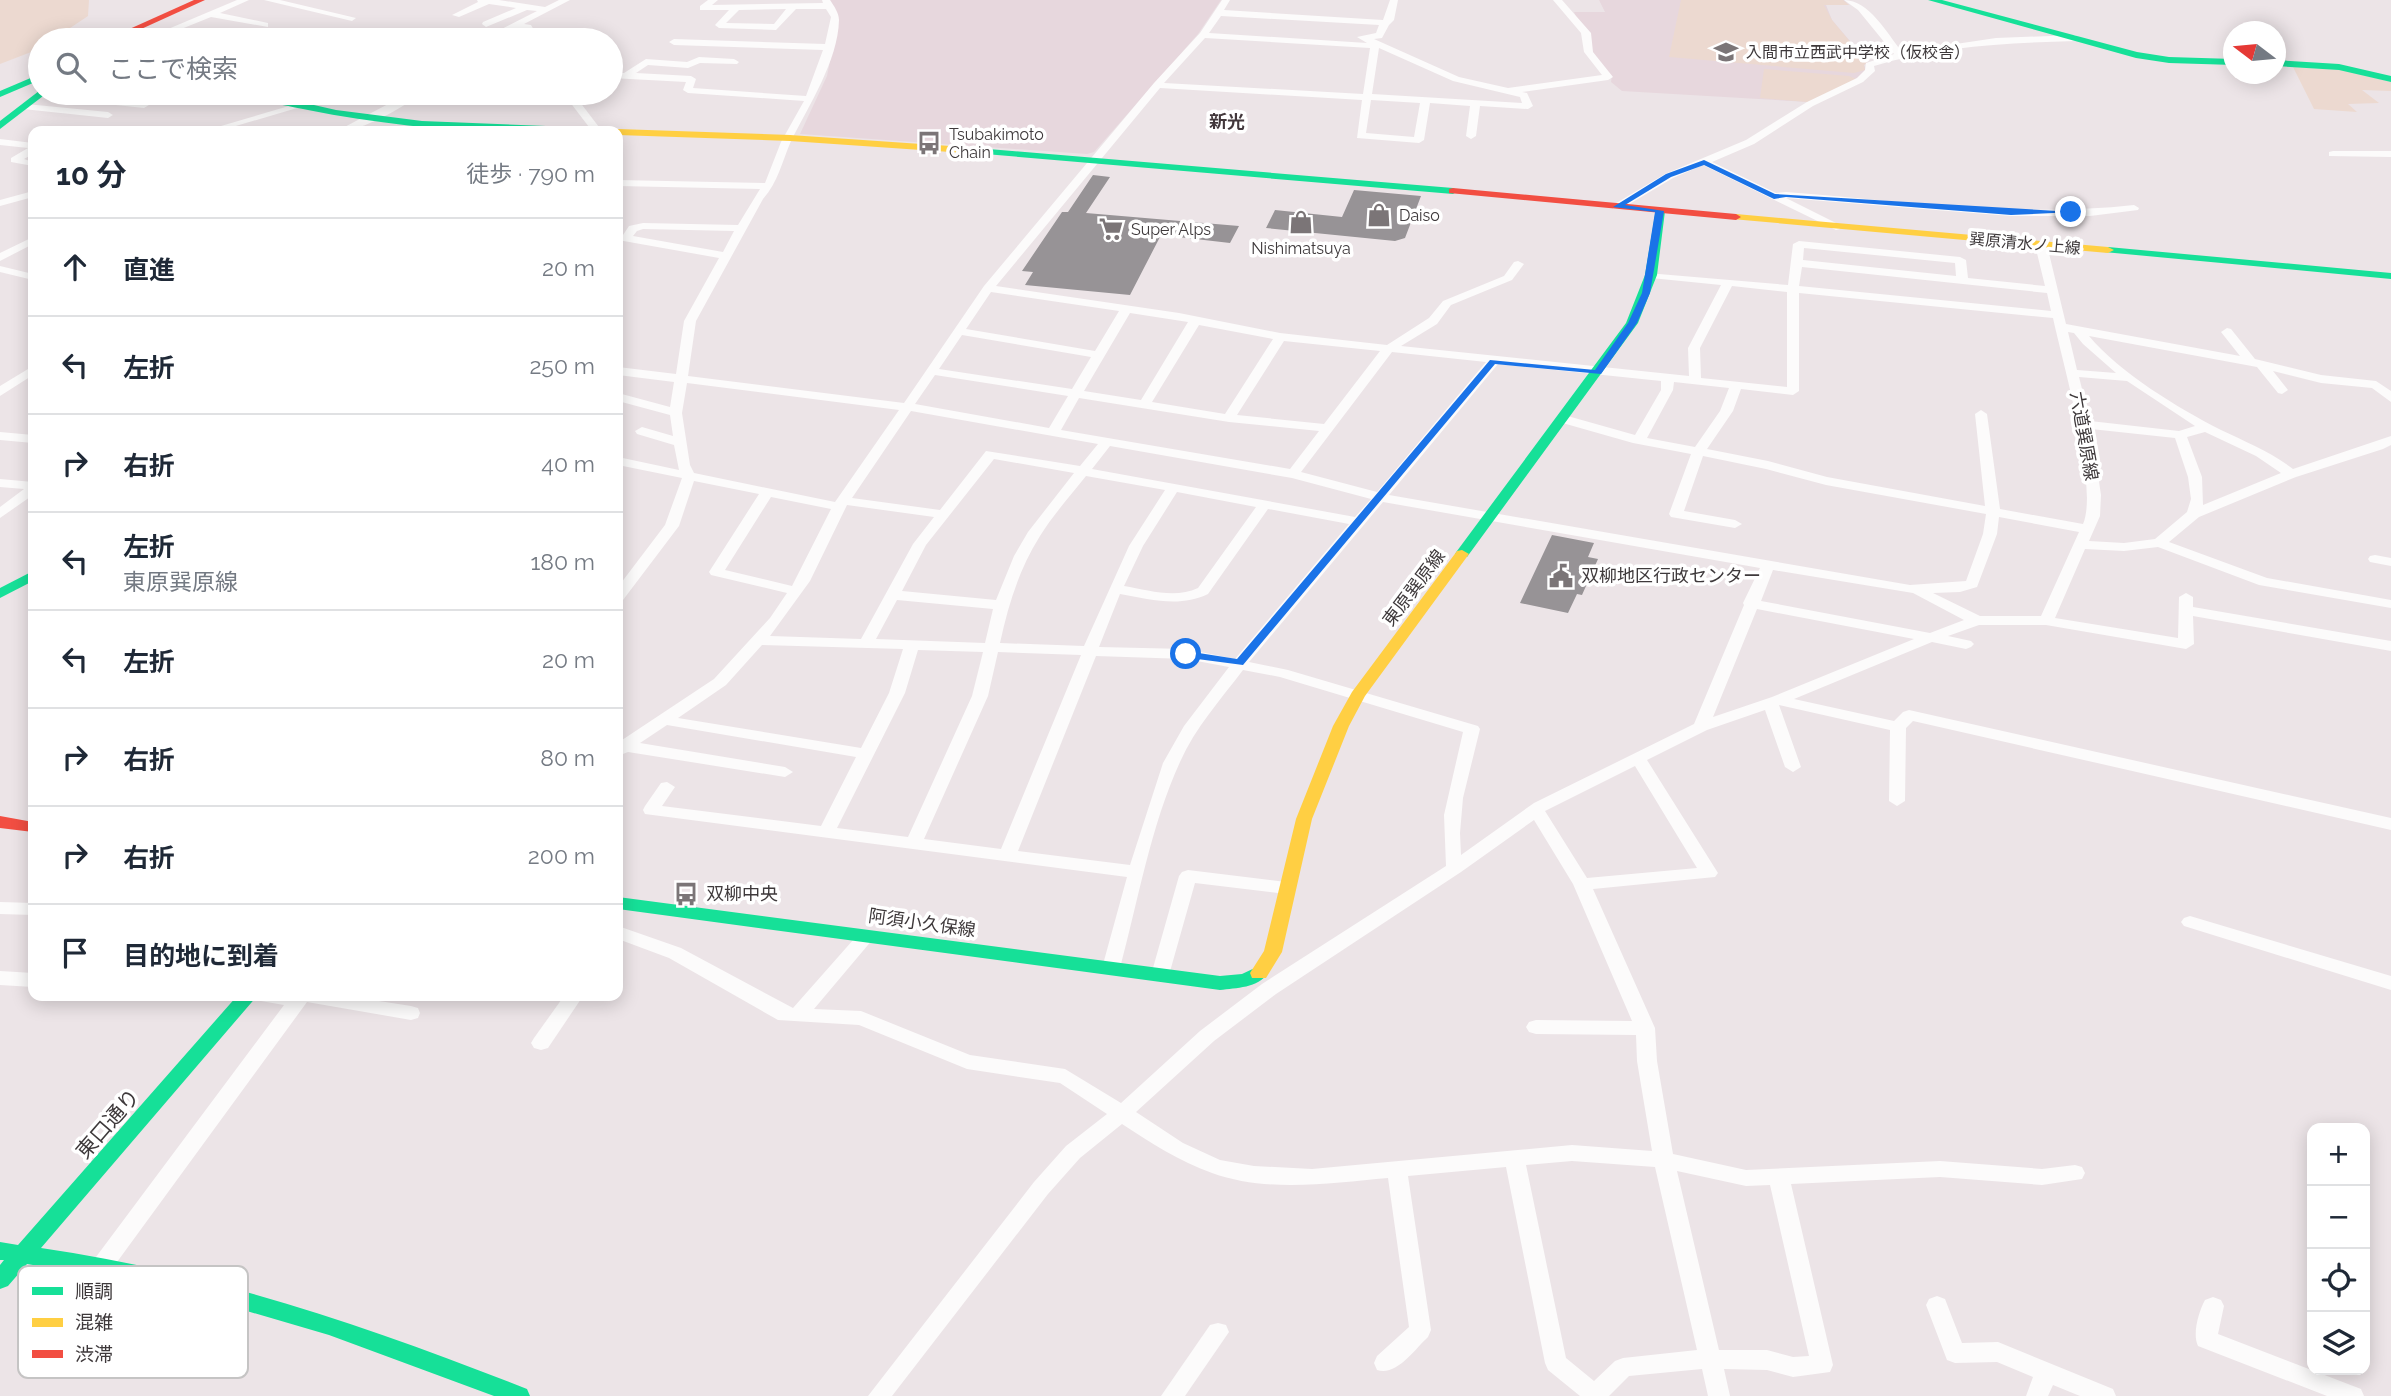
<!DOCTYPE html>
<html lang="ja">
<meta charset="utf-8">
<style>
:root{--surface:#fff;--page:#f6f6f7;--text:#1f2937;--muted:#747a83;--line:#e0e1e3}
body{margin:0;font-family:Raleway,"Noto Sans JP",sans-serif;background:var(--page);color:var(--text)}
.controls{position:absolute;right:21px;bottom:21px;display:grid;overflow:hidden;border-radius:14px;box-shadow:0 4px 18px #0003}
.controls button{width:63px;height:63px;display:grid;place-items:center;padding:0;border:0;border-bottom:2px solid var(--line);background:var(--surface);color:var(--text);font:35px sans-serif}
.compass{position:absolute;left:2223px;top:21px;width:63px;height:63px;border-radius:50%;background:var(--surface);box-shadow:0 4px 18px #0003;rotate:286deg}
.stop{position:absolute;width:21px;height:21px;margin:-16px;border:5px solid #1a73e8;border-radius:50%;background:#fff}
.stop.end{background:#1a73e8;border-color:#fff;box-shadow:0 2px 7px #0008}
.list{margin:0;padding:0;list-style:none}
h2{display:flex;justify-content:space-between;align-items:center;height:91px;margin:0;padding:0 28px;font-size:30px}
h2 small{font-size:23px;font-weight:400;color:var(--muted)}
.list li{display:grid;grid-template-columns:46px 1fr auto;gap:21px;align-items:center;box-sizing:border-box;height:98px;padding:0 28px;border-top:2px solid var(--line)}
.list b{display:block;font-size:26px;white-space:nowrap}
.list p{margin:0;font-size:23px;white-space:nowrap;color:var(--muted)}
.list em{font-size:23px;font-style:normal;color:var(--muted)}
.icon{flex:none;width:38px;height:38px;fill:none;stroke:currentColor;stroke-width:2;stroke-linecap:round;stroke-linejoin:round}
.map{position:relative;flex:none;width:2391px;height:1396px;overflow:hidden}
.search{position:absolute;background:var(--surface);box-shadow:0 4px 18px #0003;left:28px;top:28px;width:595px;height:77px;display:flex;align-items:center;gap:18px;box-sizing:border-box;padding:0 24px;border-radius:38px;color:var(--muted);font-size:26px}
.panel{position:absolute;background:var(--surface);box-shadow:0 4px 18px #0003;left:28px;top:126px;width:595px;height:875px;border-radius:14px}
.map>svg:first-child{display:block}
</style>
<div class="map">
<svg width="2391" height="1396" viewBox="0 0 2391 1396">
<rect width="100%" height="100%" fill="#ece4e7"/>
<!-- built -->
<g fill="#e7d7dd">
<polygon points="830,0 1221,0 1198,34 1094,152 1087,154 800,134 827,76 838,21"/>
<polygon points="1599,0 1844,0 1849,5 1826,5 1832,20 1868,62 1864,65 1866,70 1856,79 1809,102 1622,91 1611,82 1612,76 1596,60 1574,12 1605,12"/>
</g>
<!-- green -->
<g fill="#ecd9d0">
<polygon points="0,0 89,0 88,16 52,40 40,40 39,49 0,64"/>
<polygon points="1681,0 1843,0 1849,5 1824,5 1832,20 1867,62 1864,65 1865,70 1854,73 1669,57"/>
<polygon points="2293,67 2342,70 2391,82 2391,91 2362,90 2379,103 2348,104 2357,112 2314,109"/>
<polygon points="1764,69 1849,76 1856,79 1808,102 1760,98"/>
</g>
<!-- building -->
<g fill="#979396">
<polygon points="1093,175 1110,177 1086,213 1239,226 1230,243 1161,235 1130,295 1025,285 1033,272 1022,271 1062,212 1068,212"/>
<polygon points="1354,190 1421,196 1405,238 1395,241 1266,228 1275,210 1342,217"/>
<polygon points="1552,535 1594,543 1588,557 1598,559 1582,595 1577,594 1568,613 1520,603"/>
</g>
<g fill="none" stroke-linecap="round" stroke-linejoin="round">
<!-- street -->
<g fill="#fcfbfb" fill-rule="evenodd">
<polygon points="237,0 249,0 220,13 268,23 268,27 211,17 154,40 142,40"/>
<polygon points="264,0 280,0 356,18 352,21"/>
<path d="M477,0H499L545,7L559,0H570L524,24L531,25L540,40H532L525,29C508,28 497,40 480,40L537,11L527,10L486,27L482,24L483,22L516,8L489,4L459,17L452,15L478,2Z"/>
<path d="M708,0H718L712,5L823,3L822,0H830C834,6 839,13 839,20C838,61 809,105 791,141C782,162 778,182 763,199L696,321L688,376L904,403L984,286L1154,83L1200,33L1222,0H1230L1224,10L1383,20L1390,0H1398L1394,20L1389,25L1382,38L1374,39L1459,77L1508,88L1602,75L1584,52L1581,33L1553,0H1562L1591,33L1593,52L1613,77L1608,80L1522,92L1527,93L1533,106L1528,109L1480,106L1476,136L1471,139L1466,136L1470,106L1430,103L1424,140L1419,143L1357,138L1362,100L1160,88L996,286L1179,313L1280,333L1387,345L1429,318L1443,301L1504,276L1514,262L1518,261L1524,264L1512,280L1451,305L1437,324L1401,346L1689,376L1688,348L1721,285L1651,278L1647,277V273L1788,285L1793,244L1799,241L1960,257L1966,260L1968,278L2045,286L2035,245L2041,242L2047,245L2066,324L2240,356L2221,332L2227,328L2231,329L2255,359L2321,375L2376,381L2391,391V402L2372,388L2321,383L2273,371L2288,390L2282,394L2278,393L2257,367L2089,336C2120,373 2178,408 2221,430C2246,442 2271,452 2293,469L2391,436V445L2383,449L2296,477L2199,517L2169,542L2267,578L2391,600V608L2259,585L2158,547L2124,551L2085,549L2055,618L2178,638L2179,597L2186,593L2193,597V607L2391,641V651L2193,616L2194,644L2186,649L2046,625H1979L1948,636L1971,641L1974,644L1971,647L1966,649L1932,642L1794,699L1894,721L1903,712L1909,710L2391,818V830L1913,721L1906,728L1905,801L1897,806L1889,801L1890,730L1779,705L1801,767L1793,772L1785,767L1765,710L1707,730L1647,760L1718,873L1715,877L1593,889L1655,1028L1657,1061L1673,1154L1746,1170L1940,1161L2042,1169L2075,1165L2082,1167L2085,1173L2082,1179L2042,1185L1940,1177L1791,1184L1833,1365L1830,1372L1793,1377L1767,1370L1724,1369L1730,1396H1708L1702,1369L1629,1376L1609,1396H1580L1548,1370L1545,1363L1506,1167L1408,1176L1431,1330L1428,1337C1415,1349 1396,1377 1377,1370L1374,1363L1377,1356L1409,1327L1388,1178C1331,1183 1267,1193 1212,1173C1179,1161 1151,1143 1122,1124L1080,1158L1048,1194L892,1396H868L1034,1182L1066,1146L1107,1114L1060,1083L967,1069L859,1025L778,1020L669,958L618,939V926L681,948L793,1008L861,931H873L876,935L873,939L814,1009L861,1011L970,1055L1065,1069L1121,1103L1200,1031L1262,984L1446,866L1444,815L1463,732L1280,677L1243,670C1221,699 1195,728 1180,762C1151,825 1138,901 1120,968L1118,973H1104L1102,968L1127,877L645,814L643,810L645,806L661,783L667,782L675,787L662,806L821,826L856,757L667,725L640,743L785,767L793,772L785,777L628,752L618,756L619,742L714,679L770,618L787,593L711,575L709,572L759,494L694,481L679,526L623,600L618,601V587L665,525L682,478L618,465V457L679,470L674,445L637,434L635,431L642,427L673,436L670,415L618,401V393L670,407L674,382L618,375V367L676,374L684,321L719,258L618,240V234L623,235L629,226L643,223L738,225L760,189L618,186V180L765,183L781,142L804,101L688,93L683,90L686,82L611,78V72L624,73L646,59L687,62L699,57L734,59L739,62L737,64L700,63L688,68L648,65L636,73L691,76L696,79L693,88L806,96L823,50L674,45L669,42L674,39L825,44L831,17L826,9H796L776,30L719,28L715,25L729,10H700V6ZM786,9L774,24L726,23L739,10ZM1221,16L1379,25L1376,33L1357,37L1367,43L1209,33ZM1205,38L1370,48L1363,94L1164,83ZM1379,48L1453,81L1520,97L1522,103L1372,94ZM1371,100L1420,103L1414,137L1366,133ZM643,229L734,231L723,252L633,236L637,231ZM1804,248L1955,263L1956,276L1803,260ZM1802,267L2047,293L2051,311L1799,286ZM1732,286L1787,292V387L1701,378L1700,348ZM991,292L1119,311L1095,351L966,329ZM1799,293L2053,318C2062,360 2099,488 2083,524L2000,509L1987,414L1981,410L1975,414L1985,506L1827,477L1768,461L1707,449L1733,411L1741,389L1793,395L1799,391ZM1130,313L1188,322L1141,400L1084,391ZM1199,325L1273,339L1225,414L1152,402ZM2068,332L2074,333L2083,344L2116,373L2077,370ZM962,335L1091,357L1072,389L939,369ZM1284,341L1380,351L1324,424L1237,415ZM1392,352L1486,362L1377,492L1301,472ZM1498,364L1661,381V390L1635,435L1564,415L1558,419L1559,422L1633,443L1691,454L1669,514L1671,517L1735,528L1742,524L1735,520L1684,511L1703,456L1766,469L1826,485L1986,514L1983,534L1966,581L1910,585L1389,495ZM935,375L1068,396L1049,428L915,404ZM2079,377L2127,381L2195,426L2179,431L2090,421ZM1674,382L1729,388L1720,411L1695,447L1647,438L1673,390ZM687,383L899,410L835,502L694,473L690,465L682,413ZM1079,398L1229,422L1319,431L1290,469L1061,430ZM911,411L1098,444L1080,466L986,451L940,510L852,498ZM2091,429L2175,438L2188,477L2191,499L2187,512L2155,539L2124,543L2089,541L2100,516L2101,495ZM2205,432L2256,456L2281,473L2203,505L2202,477L2187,437ZM1110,446L1292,478L1371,499L1355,517L1092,469ZM994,459L1074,473L1028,532L1014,556L996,600L902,591L926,545ZM1086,476L1165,490L1129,546L1084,646L1000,643C1008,606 1019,569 1040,536C1053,515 1071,495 1086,476ZM1177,492L1256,507L1198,588C1175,599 1148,590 1124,586L1143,546ZM771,497L831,509L792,586L725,570ZM1383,502L1760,568L1743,603L1744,605L1694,724L1534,803L1461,855L1460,833L1463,798L1480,729L1478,726L1288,670L1249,662ZM847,505L934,517L913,544L861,639L770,636L810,581ZM1268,509L1349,524L1235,659L1186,649L1099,647L1120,594C1150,599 1179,608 1208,594ZM1999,517L2079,532L2041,616H1980L1933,593L1960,592L1977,587L1997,534ZM1773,570L1913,593L1964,620L1930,633L1761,601ZM897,600L993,609L985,643L876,639ZM1757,609L1914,639L1772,697L1713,717ZM762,645L903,649L889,693L861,748L678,718L726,685ZM918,650L983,652L972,696L908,837L837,828L905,693ZM998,652L1081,655L1001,849L924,839L988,696ZM1096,656L1186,659L1229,667L1184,726L1163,763L1130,865L1018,851ZM1635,766L1697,868L1587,878L1545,811ZM1534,820L1573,884L1632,1021L1536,1020L1529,1022L1526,1027L1529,1032L1536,1034L1636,1035L1637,1061L1652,1151L1572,1145L1312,1169L1254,1166L1220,1160L1183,1143L1136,1112L1214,1041L1276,994L1461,872ZM1572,1161L1655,1167L1697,1350L1623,1358L1615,1361L1594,1381L1566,1358L1526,1165ZM1677,1171L1746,1186L1770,1185L1809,1356L1793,1357L1767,1350H1719Z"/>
<path d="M1844,0C1869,0 1887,33 1902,52L1996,38L2075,35L2080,38L2075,41C2007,43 1939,46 1874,66L1875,71L1863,82L1813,106L1754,144L1712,162L1776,193L1786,192C1901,201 2018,218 2134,205L2139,208L2138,210L2090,216H2011L1786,198L1840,225V229L1836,230L1703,165L1673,178L1621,209H1613V205L1665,174L1746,140L1807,102L1857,78L1865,70L1866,63L1894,54L1858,10Z"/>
<polygon points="296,32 322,38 324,40 293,37 293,33"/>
<polygon points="40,91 144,102 149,105 144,108 41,97 36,94"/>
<polygon points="333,93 348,93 219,131 204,131"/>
<path d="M409,93H421C403,108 361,132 337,131Z"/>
<polygon points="563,93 573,93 602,131 592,131"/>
<polygon points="26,104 108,112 113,115 108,118 23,109 23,105"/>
<polygon points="0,139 33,143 33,154 24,159 33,162 33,166 11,162 11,158 28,148 0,145"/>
<polygon points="2333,151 2391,151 2391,157 2329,156 2329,152"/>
<polygon points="33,191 33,197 0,206 0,200"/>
<polygon points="33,237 33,244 0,261 0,253"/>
<polygon points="0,266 33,274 33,280 0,272"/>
<polygon points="33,366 33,375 0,396 0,386"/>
<polygon points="0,432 33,435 33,443 0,440"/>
<polygon points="0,479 33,482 33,495 0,518 0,507 24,489 0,487"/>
<polygon points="2375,555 2391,558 2391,566 2370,562 2368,559 2370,556"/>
<polygon points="1188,870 1286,882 1292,884 1295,888 1292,892 1286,894 1195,883 1169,975 1167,980 1153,980 1151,975 1179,876 1182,872"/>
<polygon points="0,902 33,903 33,915 0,914"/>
<polygon points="2190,916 2391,976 2391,990 2184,926 2181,922 2184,918"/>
<polygon points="0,971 33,973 33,987 0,985"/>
<polygon points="259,996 347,996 411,1006 418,1008 420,1013 418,1018 411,1020 307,1002 109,1273 101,1276 93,1273 90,1267 93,1261 284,1005 261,1001"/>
<polygon points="564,996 583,996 548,1048 541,1050 534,1048 531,1043 534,1038"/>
<polygon points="1937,1296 1945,1299 1962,1343 1998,1342 2113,1389 2116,1396 2080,1396 2053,1385 2048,1396 2026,1396 2033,1377 1997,1362 1955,1363 1947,1360 1926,1305 1929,1299"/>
<path d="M2213,1297L2221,1300L2224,1306L2218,1334L2361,1389L2364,1396H2327L2198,1346C2192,1334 2199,1311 2205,1300Z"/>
<polygon points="1218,1323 1226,1325 1229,1332 1185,1396 1161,1396 1210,1325"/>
</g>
<!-- fast -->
<g fill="#16e098" fill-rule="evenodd">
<polygon points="1928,0 1942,0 2137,52 2169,57 2234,59 2234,65 2169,63 2136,58"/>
<polygon points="2276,60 2339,64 2391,76 2391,82 2339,70 2276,66"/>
<polygon points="40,74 40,80 0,97 0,91"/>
<polygon points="39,91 47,93 0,129 0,121"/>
<path d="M246,93H261L336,110L422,121L596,128L601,131C504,136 403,129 308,110C289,106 262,103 246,93Z"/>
<polygon points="965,147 1453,188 1458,191 1453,194 961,152 960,150"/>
<polygon points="1656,209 1665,211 1657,275 1638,323 1467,557 1457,557 1455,554 1457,551 1626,323 1645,275"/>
<polygon points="2108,247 2391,273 2391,279 2104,252 2102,250"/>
<polygon points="33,571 33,581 0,598 0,588"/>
<path d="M618,897L1220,976L1242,974L1259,966L1266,968L1268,973C1258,988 1236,988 1220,990L618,909Z"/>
<path d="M237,996H257L41,1248C209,1272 370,1327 527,1389L530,1396H494L329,1335L199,1297L133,1282L27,1264L8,1286L0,1289V1265L4,1260H0V1242L18,1245Z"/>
</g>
<!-- slow -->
<g fill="#ffcf43" fill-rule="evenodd">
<polygon points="618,129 790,135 965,147 970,150 965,153 790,141 618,135 618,131 613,131"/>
<polygon points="1736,214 2108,247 2114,250 2108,253 1732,219 1732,215"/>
<polygon points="1462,550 1469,554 1365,696 1349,726 1312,819 1282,952 1266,978 1252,978 1250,973 1264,951 1296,819 1333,726 1352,692 1457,551"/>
</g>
<!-- jam -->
<g fill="#f24e42" fill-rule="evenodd">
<polygon points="194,0 205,0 117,40 105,40"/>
<polygon points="1453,188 1736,214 1741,217 1736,220 1449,193 1449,189"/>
<polygon points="0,816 33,822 33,832 0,828"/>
</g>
</g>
<!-- route -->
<polygon fill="#1a73e8" points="1704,160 1775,194 2075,212 2011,215 1786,197 1774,199 1704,165 1671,177 1625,205 1664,211 1650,293 1637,323 1601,374 1495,364 1243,665 1182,657 1181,654 1186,651 1237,659 1490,360 1595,370 1628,323 1642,293 1655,212 1613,207 1666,174"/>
<!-- icons -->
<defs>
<g id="school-bare" transform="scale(1.89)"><path d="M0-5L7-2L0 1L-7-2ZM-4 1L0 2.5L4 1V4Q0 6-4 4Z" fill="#7b7577" stroke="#fff" stroke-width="2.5" paint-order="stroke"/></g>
<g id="bus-bare" transform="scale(1.89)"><path d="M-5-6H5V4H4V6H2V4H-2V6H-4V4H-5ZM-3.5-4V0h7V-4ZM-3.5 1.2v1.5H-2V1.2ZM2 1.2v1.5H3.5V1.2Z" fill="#7b7577" stroke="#fff" stroke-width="2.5" paint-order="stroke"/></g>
<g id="shop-bare" transform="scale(1.89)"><path d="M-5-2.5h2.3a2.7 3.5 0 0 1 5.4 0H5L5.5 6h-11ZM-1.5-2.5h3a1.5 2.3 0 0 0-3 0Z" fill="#7b7577" stroke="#fff" stroke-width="2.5" paint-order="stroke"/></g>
<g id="supermarket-bare" transform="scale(1.89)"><path d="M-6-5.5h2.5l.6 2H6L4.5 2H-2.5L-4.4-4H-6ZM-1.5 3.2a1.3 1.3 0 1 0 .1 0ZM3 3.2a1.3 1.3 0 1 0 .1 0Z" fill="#7b7577" stroke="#fff" stroke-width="2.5" paint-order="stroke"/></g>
<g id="civic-bare" transform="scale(1.89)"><path d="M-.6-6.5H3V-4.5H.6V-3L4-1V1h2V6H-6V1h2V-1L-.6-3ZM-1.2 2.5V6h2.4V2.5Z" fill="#7b7577" stroke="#fff" stroke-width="2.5" paint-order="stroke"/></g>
</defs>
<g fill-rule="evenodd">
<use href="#school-bare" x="1726" y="52"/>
<use href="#bus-bare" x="929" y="143"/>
<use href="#shop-bare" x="1379" y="215"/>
<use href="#shop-bare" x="1301" y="222"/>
<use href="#supermarket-bare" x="1111" y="229"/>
<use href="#civic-bare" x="1561" y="576"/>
<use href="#bus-bare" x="686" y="894"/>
</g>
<g text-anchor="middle" stroke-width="7" stroke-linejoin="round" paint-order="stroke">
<!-- far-poi labels -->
<g font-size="16" fill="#3e393b" stroke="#fff" text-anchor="start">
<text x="1746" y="58">入間市立西武中学校（仮校舎）</text>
<text x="949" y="140">Tsubakimoto<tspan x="949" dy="18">Chain</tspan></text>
<text x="1399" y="221">Daiso</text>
<text x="1131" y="235">Super Alps</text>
<text x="1301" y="254" text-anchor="middle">Nishimatsuya</text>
</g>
<!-- far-street labels -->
<g font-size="16" fill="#3e393b" stroke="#fff">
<text transform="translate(2025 243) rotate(5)" y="6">巽原清水ノ上線</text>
</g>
<!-- far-quarter labels -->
<g font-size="18" font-weight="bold" fill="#42373b" stroke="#fff">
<text x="1227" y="128">新光</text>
</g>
<!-- street labels -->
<g font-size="18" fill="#3e393b" stroke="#fff">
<text transform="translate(2084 436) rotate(80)" y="6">六道巽原線</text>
<text transform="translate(1414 588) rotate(-53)" y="6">東原巽原線</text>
<text transform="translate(922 923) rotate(8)" y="6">阿須小久保線</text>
</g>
<!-- poi labels -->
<g font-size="18" fill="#3e393b" stroke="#fff" text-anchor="start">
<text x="1581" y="582">双柳地区行政センター</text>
<text x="706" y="900">双柳中央</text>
</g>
<!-- near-street labels -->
<g font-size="21" fill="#3e393b" stroke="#fff">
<text transform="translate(108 1124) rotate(-49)" y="7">東口通り</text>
</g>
</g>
<!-- legend -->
<rect x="18" y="1266" width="230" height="112" rx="10" fill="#fff" stroke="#c5c4c4" stroke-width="2"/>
<rect x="32" y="1287" width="31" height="8" fill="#16e098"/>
<rect x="32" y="1318" width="31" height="9" fill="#ffcf43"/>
<rect x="32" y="1350" width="31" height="8" fill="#f24e42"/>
<g font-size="19" fill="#3e393b">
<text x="75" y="1298">順調</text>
<text x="75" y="1329">混雑</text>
<text x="75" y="1361">渋滞</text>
</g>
</svg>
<div class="controls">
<button>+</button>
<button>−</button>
<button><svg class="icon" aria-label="locate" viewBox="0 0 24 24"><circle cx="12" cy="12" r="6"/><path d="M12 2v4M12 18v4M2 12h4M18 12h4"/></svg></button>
<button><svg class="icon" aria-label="layers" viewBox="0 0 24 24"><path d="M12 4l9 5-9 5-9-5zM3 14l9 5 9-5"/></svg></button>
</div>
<svg class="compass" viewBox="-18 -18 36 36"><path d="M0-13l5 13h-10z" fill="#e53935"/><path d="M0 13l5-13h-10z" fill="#747a83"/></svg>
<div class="stop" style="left:1186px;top:654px"></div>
<div class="stop end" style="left:2071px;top:212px"></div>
<div class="search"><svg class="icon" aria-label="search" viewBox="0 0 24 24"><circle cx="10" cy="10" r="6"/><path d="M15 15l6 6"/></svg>ここで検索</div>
<section class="panel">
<h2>10 分<small>徒歩 · 790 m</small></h2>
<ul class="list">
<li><svg class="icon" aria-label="ahead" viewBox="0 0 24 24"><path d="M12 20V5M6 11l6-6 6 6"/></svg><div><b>直進</b></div><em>20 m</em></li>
<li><svg class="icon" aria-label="left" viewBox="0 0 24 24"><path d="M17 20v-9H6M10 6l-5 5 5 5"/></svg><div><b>左折</b></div><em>250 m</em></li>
<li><svg class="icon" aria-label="right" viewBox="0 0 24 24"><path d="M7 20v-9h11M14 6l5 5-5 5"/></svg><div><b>右折</b></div><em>40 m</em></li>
<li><svg class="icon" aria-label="left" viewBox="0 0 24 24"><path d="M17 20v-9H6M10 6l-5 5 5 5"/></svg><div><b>左折</b><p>東原巽原線</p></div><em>180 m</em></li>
<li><svg class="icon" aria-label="left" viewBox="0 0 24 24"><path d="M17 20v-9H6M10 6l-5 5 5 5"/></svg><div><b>左折</b></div><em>20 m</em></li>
<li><svg class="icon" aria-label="right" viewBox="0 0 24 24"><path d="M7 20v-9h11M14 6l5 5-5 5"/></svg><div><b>右折</b></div><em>80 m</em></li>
<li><svg class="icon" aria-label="right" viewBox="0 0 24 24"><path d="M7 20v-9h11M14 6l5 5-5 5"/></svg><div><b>右折</b></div><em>200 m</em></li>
<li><svg class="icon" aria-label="arrive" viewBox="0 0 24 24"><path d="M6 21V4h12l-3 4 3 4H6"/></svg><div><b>目的地に到着</b></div></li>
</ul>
</section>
</div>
